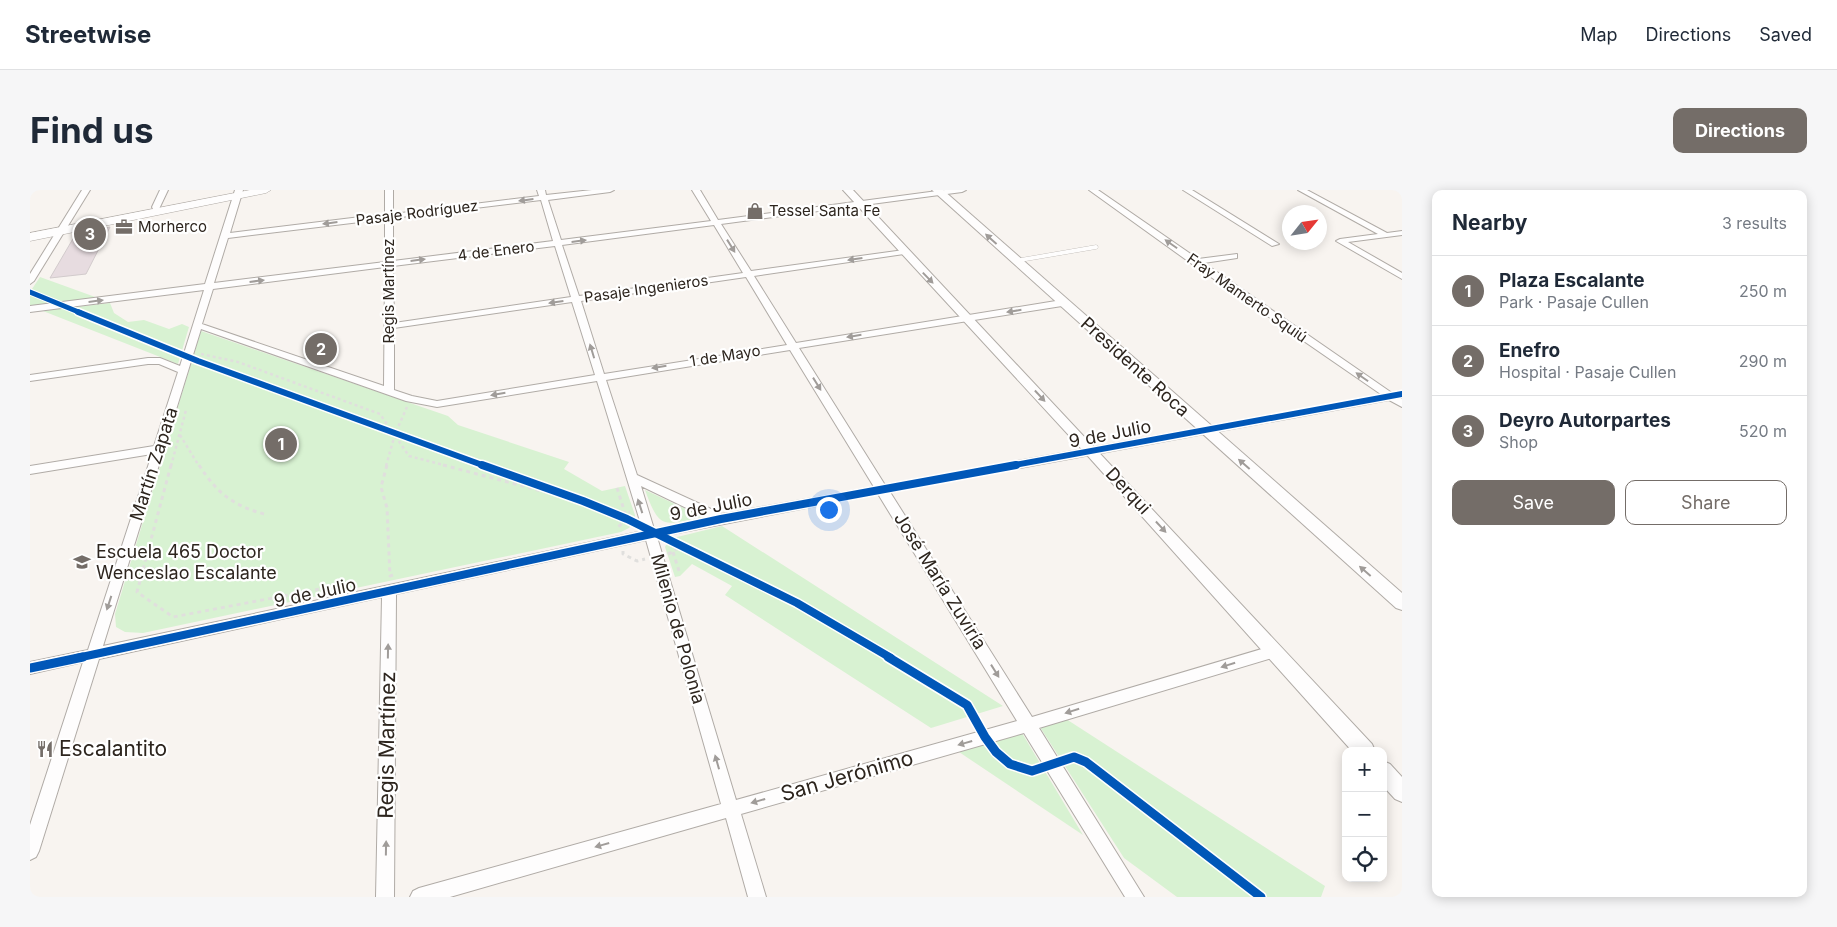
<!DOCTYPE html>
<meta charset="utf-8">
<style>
:root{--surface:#fff;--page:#f6f6f7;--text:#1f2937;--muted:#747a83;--line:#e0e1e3;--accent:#746d68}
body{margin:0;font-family:Inter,sans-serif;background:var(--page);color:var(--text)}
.controls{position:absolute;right:15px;bottom:15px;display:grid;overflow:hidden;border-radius:10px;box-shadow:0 2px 12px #0003}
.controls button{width:45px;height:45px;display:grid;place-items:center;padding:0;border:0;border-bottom:1px solid var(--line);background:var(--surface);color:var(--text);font:25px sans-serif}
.compass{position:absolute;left:1252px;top:15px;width:45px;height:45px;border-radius:50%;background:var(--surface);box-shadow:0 2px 12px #0003;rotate:60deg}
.you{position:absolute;left:798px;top:319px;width:18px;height:18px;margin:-12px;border:4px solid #fff;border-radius:50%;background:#1a73e8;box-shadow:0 0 0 8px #1a73e833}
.badge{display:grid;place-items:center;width:32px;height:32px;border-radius:50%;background:var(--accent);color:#fff;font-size:16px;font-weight:700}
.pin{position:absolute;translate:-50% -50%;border:2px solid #fff;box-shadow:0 1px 5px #0006}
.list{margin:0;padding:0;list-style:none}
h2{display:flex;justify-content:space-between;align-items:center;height:65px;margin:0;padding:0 20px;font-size:21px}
h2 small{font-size:16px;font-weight:400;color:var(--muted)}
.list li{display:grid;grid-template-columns:32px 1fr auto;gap:15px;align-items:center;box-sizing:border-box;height:70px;padding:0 20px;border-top:1px solid var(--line)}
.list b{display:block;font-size:19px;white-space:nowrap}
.list p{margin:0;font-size:16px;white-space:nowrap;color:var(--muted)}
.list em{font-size:16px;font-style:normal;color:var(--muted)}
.actions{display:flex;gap:10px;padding:15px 20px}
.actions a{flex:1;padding:11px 0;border:1px solid var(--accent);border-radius:10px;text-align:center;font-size:18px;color:var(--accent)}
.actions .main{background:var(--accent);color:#fff}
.icon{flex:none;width:28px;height:28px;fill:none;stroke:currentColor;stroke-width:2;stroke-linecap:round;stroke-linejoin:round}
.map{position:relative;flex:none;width:1372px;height:707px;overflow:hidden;border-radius:10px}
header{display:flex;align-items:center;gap:30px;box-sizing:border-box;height:70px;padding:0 25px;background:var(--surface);border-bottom:1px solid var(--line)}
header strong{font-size:24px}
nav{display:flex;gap:28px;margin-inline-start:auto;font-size:18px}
.intro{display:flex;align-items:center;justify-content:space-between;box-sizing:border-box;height:120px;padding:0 30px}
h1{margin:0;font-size:35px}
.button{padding:12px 22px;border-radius:10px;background:var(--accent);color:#fff;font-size:18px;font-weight:700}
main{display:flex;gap:30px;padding:0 30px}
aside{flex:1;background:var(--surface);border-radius:10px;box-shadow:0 2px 12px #0003}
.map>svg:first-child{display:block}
</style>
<header>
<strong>Streetwise</strong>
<nav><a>Map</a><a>Directions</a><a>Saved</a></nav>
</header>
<div class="intro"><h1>Find us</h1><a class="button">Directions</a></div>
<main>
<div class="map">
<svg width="1372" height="707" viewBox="0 0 1372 707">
<rect width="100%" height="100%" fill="#f8f4f0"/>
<!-- green -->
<g fill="#d8f2d2">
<polygon points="10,87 68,108 0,117 0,102"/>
<polygon points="80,113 84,123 98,132 114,130 139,139 152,134 159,137 148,174 13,121"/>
<polygon points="171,141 418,226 428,235 539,272 534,279 572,301 595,296 605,325 605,331 599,338 591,342 113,443 95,442 86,437 85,424"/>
<path d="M615,300L673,327C633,335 630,341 615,300Z"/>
<polygon points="692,336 973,516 901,538 695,405 702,396 662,374 650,386 645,387 635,357 639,349"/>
<polygon points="1033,527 1295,696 1291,707 1147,707 1094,668 1008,534"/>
<polygon points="992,543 1053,645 929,562"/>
</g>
<!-- building -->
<polygon fill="#e7dce0" stroke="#d2cbcc" points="80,37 56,84 20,88 44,47 54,43"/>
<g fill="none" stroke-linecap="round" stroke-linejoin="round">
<!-- service casing -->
<g stroke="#b0aba6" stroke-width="4.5">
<polyline id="service" points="985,71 1066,57"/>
</g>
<!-- minor casing -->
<g stroke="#b0aba6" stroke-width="2">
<g id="minor">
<polygon points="52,0 60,0 4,91 0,94 0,84"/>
<polygon points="130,0 138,0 129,19 123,19 122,17"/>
<path d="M205,0H213L200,43L355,24V0H363V24L509,6L507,0H515L516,5L562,0H584L580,2L518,10L531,50L681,31L662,0H670L688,30L915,0H936L932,2L691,34L721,81L874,60L878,62L874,64L724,86L766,153L1032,110L1036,113L1032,116L769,158L855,295L1352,205L1162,74L1059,0H1068L1168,69L1207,64V68L1174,73L1362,203L1372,201V207L1370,208L1372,209V217L1359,210L860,302L1002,527L1245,455L1250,457L1252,461L1250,465L1245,467L1009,538L1114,707H1095L994,543L711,624L736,707H718L696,628L420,707H380L383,701L389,698L691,614L616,350L366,404L364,707H346L352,407L69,469L9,661L6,667L0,670V635L53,472L0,484V472L58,460L122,264L0,284V276L124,256L148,182L129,174H118L0,191V185L118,168H130L150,176L174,100L0,122V116L175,94ZM511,10L523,51L363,71V28ZM355,29V72L184,93L198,48ZM684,35L713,83L549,106L532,55ZM525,56L541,107L364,133L363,76ZM355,77L354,196L172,134L183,99ZM716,87L757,155L574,184L551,111ZM542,112L565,185L407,211L382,206L364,200V138ZM171,139L376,211L407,217L567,191L613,341L73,456ZM760,160L844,297L692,324L607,285L576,190ZM611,296L677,328L624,339ZM848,304L987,531L706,610L627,347Z"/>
<polygon points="1153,0 1162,0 1249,54 1242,56"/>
<polygon points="1268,0 1277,0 1357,43 1372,41 1372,45 1318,52 1372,83 1372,89 1306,51 1310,49 1348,44"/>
</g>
</g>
<!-- tertiary casing -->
<g stroke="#b0aba6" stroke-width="2">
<g id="tertiary">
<polygon points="813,0 823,0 1342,554 1345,561 1322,561 1057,265"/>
<polygon points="902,0 913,0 1372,403 1372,420 1366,418"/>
<polygon points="1353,571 1360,574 1372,587 1372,612 1365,609 1353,596"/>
</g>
</g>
<!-- secondary casing -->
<g stroke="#b0aba6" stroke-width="1">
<polygon id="secondary" points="220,0 241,0 236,3 0,51 0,43"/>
</g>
<!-- path-far1 -->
<g stroke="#e0dfdd" stroke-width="2.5" stroke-dasharray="3 3" stroke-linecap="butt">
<polyline points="171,164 208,172 350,224 379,266 418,276"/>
<polyline points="150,245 169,276"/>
<polyline points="141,276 156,220"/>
<polyline points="356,276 365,244 377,217"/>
</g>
<!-- path -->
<g stroke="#e0dfdd" stroke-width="3" stroke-dasharray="4 4" stroke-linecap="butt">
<polyline points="141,275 107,402 143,427 316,394"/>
<path d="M169,275C187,303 202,315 234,324"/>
<polyline points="357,275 351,297 357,318 360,386 363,385"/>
<polyline points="413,275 595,323 600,322"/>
<polyline points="587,298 597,329 587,338"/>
<polyline points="593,361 593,364 607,371 615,369"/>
<polyline points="643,362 649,381"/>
<polyline points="638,364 643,362 654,351"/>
</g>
<!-- service -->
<use href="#service" stroke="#fefdfd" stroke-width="4"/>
<!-- minor -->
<use href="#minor" fill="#fefdfd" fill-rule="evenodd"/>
<!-- tertiary -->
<use href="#tertiary" fill="#fefdfd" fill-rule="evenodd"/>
<!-- secondary -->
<use href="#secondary" fill="#fefdfd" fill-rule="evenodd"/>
<!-- cycleway-far3 casing -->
<g stroke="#fff" stroke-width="7">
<polyline id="cycleway-far3" points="0,102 51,123"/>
</g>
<!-- cycleway-far2 casing -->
<g stroke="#fff" stroke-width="9">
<g id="cycleway-far2">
<polyline points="48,122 168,171 455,276"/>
<polyline points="979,276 1372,204"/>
</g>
</g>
<!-- cycleway-far1 casing -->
<g stroke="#fff" stroke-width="11">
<g id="cycleway-far1">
<polyline points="452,275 553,311 597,329 767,413 861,468"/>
<polyline points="47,468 691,329 986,275"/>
</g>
</g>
<!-- cycleway casing -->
<g stroke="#fff" stroke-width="12">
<g id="cycleway">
<polyline points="858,467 937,515 955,547 966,562 980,574 1002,581 1044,567 1056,572 1231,707"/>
<polyline points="0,478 53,467"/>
</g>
</g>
<!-- cycleway-far3 -->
<use href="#cycleway-far3" stroke="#0057b8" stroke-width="5"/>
<!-- cycleway-far2 -->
<use href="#cycleway-far2" stroke="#0057b8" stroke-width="6"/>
<!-- cycleway-far1 -->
<use href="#cycleway-far1" stroke="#0057b8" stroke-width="8"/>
<!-- cycleway -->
<use href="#cycleway" stroke="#0057b8" stroke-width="9"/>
</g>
<!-- one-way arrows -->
<defs><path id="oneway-solid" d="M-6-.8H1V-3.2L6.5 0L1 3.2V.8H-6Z" transform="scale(1.25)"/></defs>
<g fill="#a09c99">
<use href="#oneway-solid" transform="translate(496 10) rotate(173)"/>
<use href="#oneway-solid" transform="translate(300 33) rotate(173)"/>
<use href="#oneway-solid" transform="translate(961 49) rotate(-138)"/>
<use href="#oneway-solid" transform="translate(549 51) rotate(-7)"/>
<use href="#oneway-solid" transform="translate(1141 54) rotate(-145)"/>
<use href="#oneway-solid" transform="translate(701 56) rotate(58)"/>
<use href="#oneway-solid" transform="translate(825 69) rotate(172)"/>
<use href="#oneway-solid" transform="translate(388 70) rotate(-7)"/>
<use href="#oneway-solid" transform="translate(898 88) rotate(46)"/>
<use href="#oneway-solid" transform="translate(227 91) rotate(-7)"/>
<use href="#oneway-solid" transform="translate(66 111) rotate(-7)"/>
<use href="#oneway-solid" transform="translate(526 112) rotate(172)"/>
<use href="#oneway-solid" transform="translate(984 121) rotate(171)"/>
<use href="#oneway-solid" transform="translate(824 146) rotate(171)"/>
<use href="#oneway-solid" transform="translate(562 161) rotate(-107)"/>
<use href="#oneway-solid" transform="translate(629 177) rotate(171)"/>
<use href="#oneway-solid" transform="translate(1332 187) rotate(-145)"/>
<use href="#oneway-solid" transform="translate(787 194) rotate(58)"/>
<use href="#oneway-solid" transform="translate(468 204) rotate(170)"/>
<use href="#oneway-solid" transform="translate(1010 206) rotate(47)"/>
<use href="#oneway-solid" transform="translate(1214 274) rotate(-139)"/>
<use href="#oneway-solid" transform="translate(610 316) rotate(-108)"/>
<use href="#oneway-solid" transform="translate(1131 337) rotate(47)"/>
<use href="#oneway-solid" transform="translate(1335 381) rotate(-139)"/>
<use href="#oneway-solid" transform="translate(79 413) rotate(108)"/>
<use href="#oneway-solid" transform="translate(358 461) rotate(-89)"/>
<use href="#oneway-solid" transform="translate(1198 475) rotate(163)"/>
<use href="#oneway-solid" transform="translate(965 481) rotate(58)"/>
<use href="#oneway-solid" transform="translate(1042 521) rotate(163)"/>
<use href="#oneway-solid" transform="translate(935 553) rotate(164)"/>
<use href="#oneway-solid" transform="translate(687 572) rotate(-106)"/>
<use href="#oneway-solid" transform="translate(728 611) rotate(164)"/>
<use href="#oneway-solid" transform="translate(572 655) rotate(164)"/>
<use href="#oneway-solid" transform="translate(356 658) rotate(-89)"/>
</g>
<!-- icons -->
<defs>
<g id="shop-bare" transform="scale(1.35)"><path d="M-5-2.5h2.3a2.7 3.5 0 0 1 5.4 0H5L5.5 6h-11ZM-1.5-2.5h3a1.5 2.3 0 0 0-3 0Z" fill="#746d68" stroke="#fff" stroke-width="2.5" paint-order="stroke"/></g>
<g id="office-bare" transform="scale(1.35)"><path d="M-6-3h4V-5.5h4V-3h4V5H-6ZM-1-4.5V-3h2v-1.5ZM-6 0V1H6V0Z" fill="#746d68" stroke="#fff" stroke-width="2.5" paint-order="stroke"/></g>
<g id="school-bare" transform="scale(1.35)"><path d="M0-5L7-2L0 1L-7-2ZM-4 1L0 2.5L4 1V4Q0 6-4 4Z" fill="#746d68" stroke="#fff" stroke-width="2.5" paint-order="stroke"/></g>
<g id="restaurant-bare" transform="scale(1.35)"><path d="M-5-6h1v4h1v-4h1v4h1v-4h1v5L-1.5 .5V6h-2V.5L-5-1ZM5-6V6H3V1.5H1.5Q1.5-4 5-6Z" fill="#746d68" stroke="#fff" stroke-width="2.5" paint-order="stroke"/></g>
</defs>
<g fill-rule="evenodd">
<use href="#shop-bare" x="725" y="21"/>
<use href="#office-bare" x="94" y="37"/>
<use href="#school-bare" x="52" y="372"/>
<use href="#restaurant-bare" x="15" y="559"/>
</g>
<g text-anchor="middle" stroke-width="4.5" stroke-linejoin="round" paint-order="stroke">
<!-- far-poi labels -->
<g font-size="15" fill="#2d251e" stroke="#fff" text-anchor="start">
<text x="739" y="26">Tessel Santa Fe</text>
<text x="108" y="42">Morherco</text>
</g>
<!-- far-street labels -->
<g font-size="15" fill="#2d251e" stroke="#fff">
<text transform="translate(387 23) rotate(-7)" y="5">Pasaje Rodríguez</text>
<text transform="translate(466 61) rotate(-7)" y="5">4 de Enero</text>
<text transform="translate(616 99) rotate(-8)" y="5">Pasaje Ingenieros</text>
<text transform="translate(359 101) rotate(-90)" y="5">Regis Martínez</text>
<text transform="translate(1217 108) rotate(35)" y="5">Fray Mamerto Squiú</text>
<text transform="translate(695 166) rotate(-9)" y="5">1 de Mayo</text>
</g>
<!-- street labels -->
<g font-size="18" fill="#2d251e" stroke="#fff">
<text transform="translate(1105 177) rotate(42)" y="6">Presidente Roca</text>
<text transform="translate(1080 244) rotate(-11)" y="6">9 de Julio</text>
<text transform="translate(124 274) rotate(-72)" y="6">Martín Zapata</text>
<text transform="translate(1098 301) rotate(47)" y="6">Derqui</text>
<text transform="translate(681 317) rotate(-11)" y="6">9 de Julio</text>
<text transform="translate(910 391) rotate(58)" y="6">José María Zuviría</text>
<text transform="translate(285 403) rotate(-12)" y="6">9 de Julio</text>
<text transform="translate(648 439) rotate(74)" y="6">Milenio de Polonia</text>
</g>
<!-- poi labels -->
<g font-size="18" fill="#2d251e" stroke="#fff" text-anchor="start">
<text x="66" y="368">Escuela 465 Doctor<tspan x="66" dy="21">Wenceslao Escalante</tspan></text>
</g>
<!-- near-street labels -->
<g font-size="21" fill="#2d251e" stroke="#fff">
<text transform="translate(357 555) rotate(-89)" y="7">Regis Martínez</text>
<text transform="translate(817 586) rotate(-16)" y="7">San Jerónimo</text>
</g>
<!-- near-poi labels -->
<g font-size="21" fill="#2d251e" stroke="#fff" text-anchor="start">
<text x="29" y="566">Escalantito</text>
</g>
</g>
</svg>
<div class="controls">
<button>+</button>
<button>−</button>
<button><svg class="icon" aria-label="locate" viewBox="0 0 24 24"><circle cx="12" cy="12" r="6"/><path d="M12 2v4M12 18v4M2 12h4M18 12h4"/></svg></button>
</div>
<svg class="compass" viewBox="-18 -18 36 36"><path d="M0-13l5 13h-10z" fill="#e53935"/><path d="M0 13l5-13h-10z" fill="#747a83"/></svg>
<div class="you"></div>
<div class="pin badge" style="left:251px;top:254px">1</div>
<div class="pin badge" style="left:291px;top:159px">2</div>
<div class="pin badge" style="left:60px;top:44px">3</div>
</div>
<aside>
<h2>Nearby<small>3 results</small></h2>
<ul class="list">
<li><span class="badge">1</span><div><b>Plaza Escalante</b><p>Park · Pasaje Cullen</p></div><em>250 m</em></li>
<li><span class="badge">2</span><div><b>Enefro</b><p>Hospital · Pasaje Cullen</p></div><em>290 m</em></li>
<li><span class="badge">3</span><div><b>Deyro Autorpartes</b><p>Shop</p></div><em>520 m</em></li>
</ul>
<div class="actions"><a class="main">Save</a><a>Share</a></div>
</aside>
</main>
